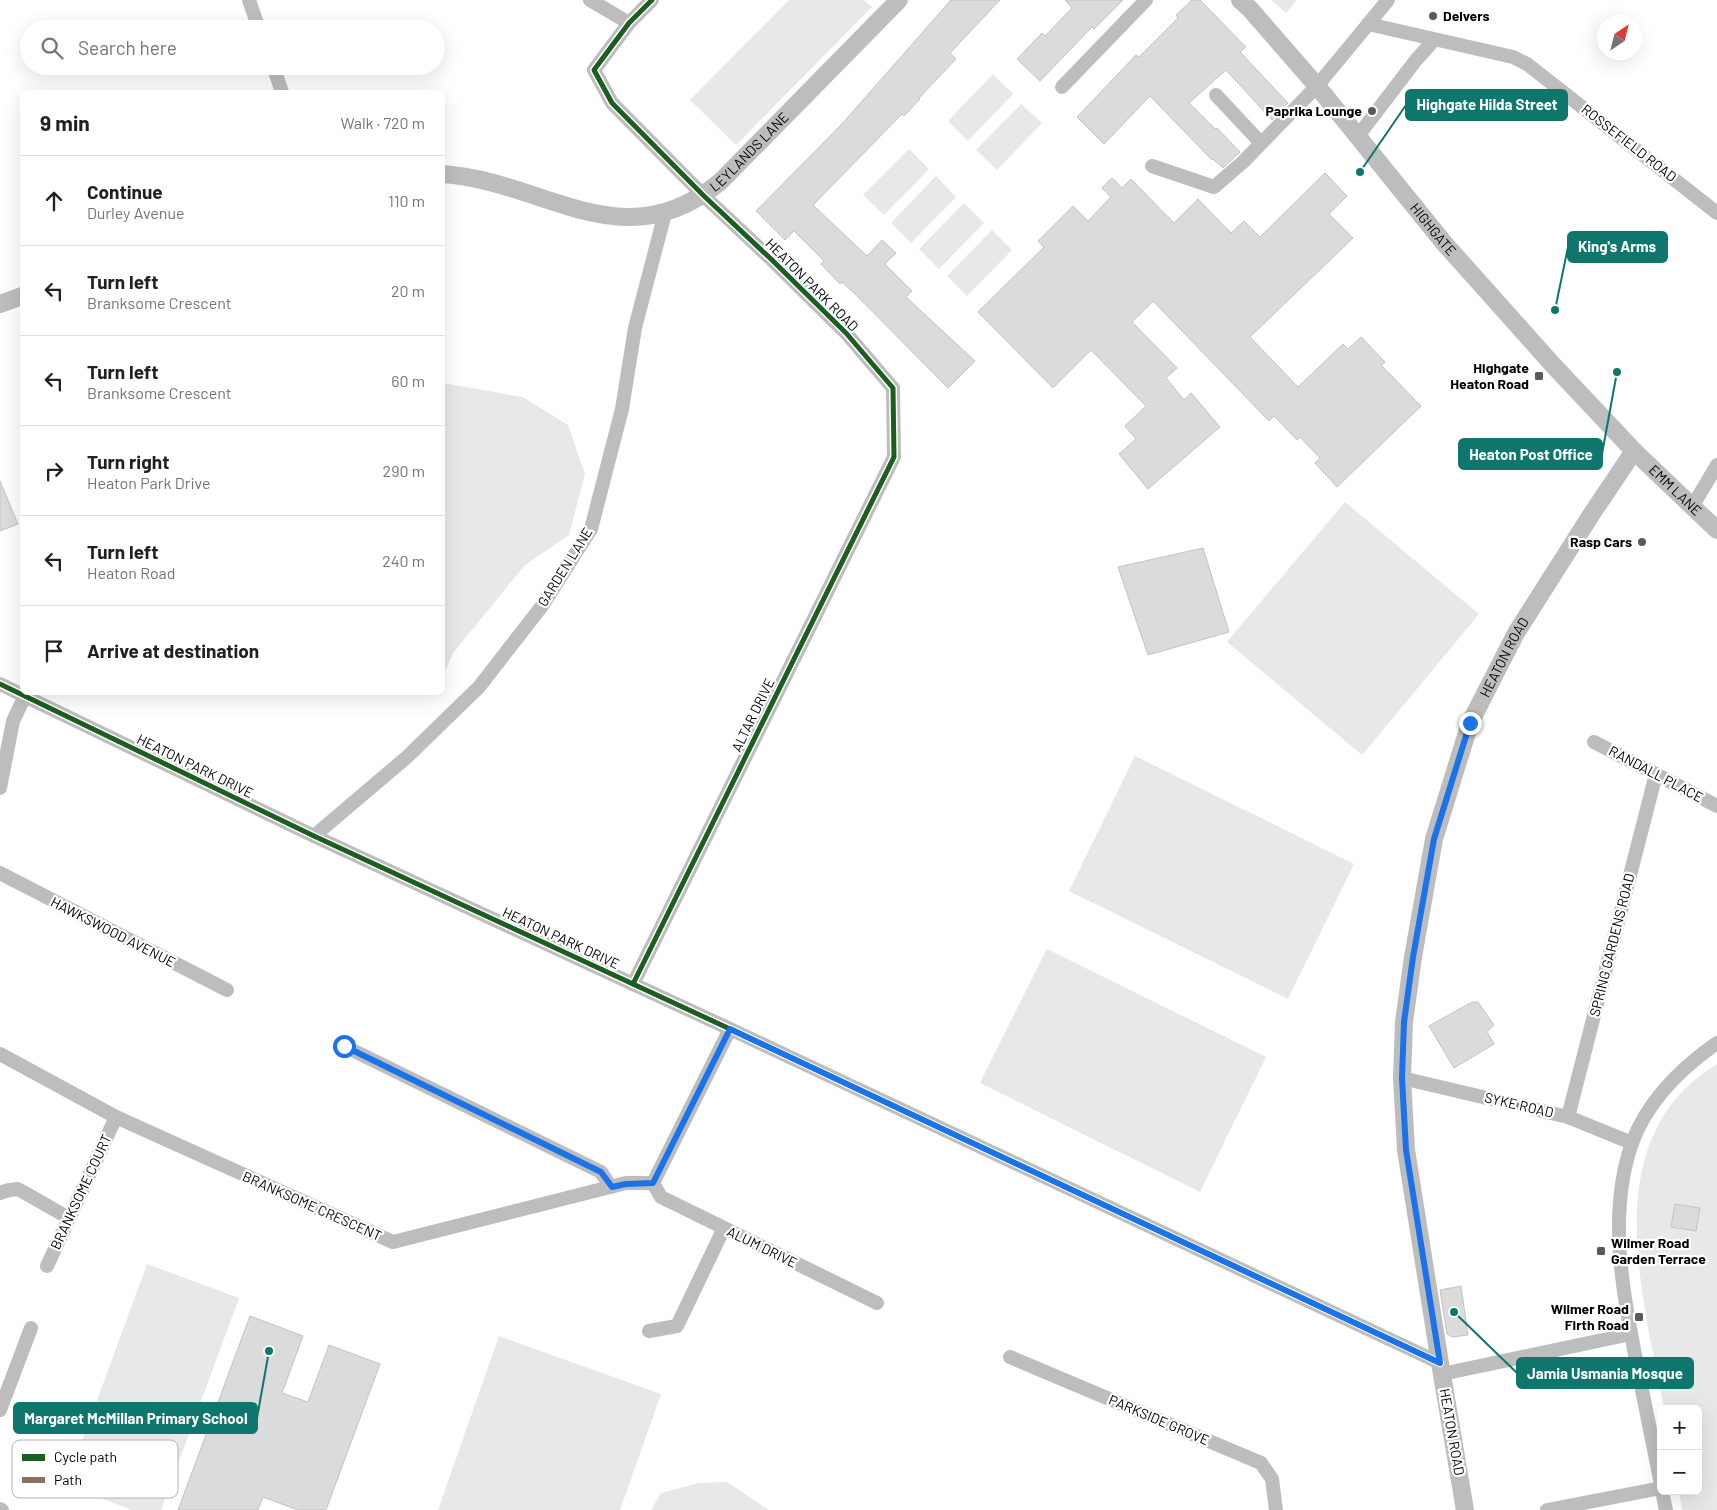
<!DOCTYPE html>
<meta charset="utf-8">
<style>
:root{--surface:#fff;--page:#f2f2f2;--text:#202124;--muted:#757577;--line:#e0e0e0}
body{margin:0;font-family:Barlow,sans-serif;background:var(--page);color:var(--text)}
.controls{position:absolute;right:15px;bottom:15px;display:grid;overflow:hidden;border-radius:8px;box-shadow:0 5px 20px #0002}
.controls button{width:45px;height:45px;display:grid;place-items:center;padding:0;border:0;border-bottom:1px solid var(--line);background:var(--surface);color:var(--text);font:25px sans-serif}
.compass{position:absolute;left:1597px;top:15px;width:45px;height:45px;border-radius:50%;background:var(--surface);box-shadow:0 5px 20px #0002;rotate:35deg}
.stop{position:absolute;width:15px;height:15px;margin:-11px;border:4px solid #1a73e8;border-radius:50%;background:#fff}
.stop.end{background:#1a73e8;border-color:#fff;box-shadow:0 1px 5px #0008}
.list{margin:0;padding:0;list-style:none}
h2{display:flex;justify-content:space-between;align-items:center;height:65px;margin:0;padding:0 20px;font-size:21px}
h2 small{font-size:16px;font-weight:400;color:var(--muted)}
.list li{display:grid;grid-template-columns:32px 1fr auto;gap:15px;align-items:center;box-sizing:border-box;height:90px;padding:0 20px;border-top:1px solid var(--line)}
.list b{display:block;font-size:19px;white-space:nowrap}
.list p{margin:0;font-size:16px;white-space:nowrap;color:var(--muted)}
.list em{font-size:16px;font-style:normal;color:var(--muted)}
.icon{flex:none;width:28px;height:28px;fill:none;stroke:currentColor;stroke-width:2;stroke-linecap:round;stroke-linejoin:round}
.map{position:relative;flex:none;width:1717px;height:1510px;overflow:hidden}
.search{position:absolute;background:var(--surface);box-shadow:0 5px 20px #0002;left:20px;top:20px;width:425px;height:55px;display:flex;align-items:center;gap:12px;box-sizing:border-box;padding:0 18px;border-radius:28px;color:var(--muted);font-size:19px}
.panel{position:absolute;background:var(--surface);box-shadow:0 5px 20px #0002;left:20px;top:90px;width:425px;height:605px;border-radius:8px}
.map>svg:first-child{display:block}
</style>
<div class="map">
<svg width="1717" height="1510" viewBox="0 0 1717 1510">
<rect width="100%" height="100%" fill="#fff"/>
<!-- green -->
<g fill="#e8e8e8">
<polygon points="789,0 864,0 872,7 736,145 690,100"/>
<polygon points="1271,0 1297,0 1286,13"/>
<polygon points="993,74 1013,94 968,141 948,121"/>
<polygon points="1021,104 1042,123 997,170 976,150"/>
<polygon points="909,149 929,169 884,215 863,195"/>
<polygon points="936,176 956,197 911,243 891,223"/>
<polygon points="964,203 984,223 939,269 919,249"/>
<polygon points="992,230 1012,250 967,296 947,276"/>
<polygon points="443,383 523,397 568,425 585,474 569,535 525,565 453,653 443,676"/>
<polygon points="1345,502 1479,614 1362,755 1227,642"/>
<polygon points="1135,756 1354,864 1288,999 1069,891"/>
<polygon points="1047,949 1266,1057 1200,1192 980,1083"/>
<path d="M1717,1064V1510H1682L1679,1491H1698V1409H1664C1643,1296 1595,1138 1717,1064Z"/>
<polygon points="147,1264 239,1298 161,1510 132,1510 66,1485"/>
<polygon points="499,1336 661,1394 620,1510 438,1510"/>
<polygon points="727,1482 769,1510 651,1510 661,1493 699,1483"/>
</g>
<!-- building -->
<g fill="#dbdbdb" stroke="#c3c3c3">
<polygon points="951,0 1000,0 950,53 956,59 919,98 920,99 904,116 902,114 813,205 867,256 882,240 896,253 885,264 912,291 906,297 975,361 948,388 854,293 842,282 840,284 821,264 824,261 794,231 785,240 756,211 841,125"/>
<polygon points="1065,0 1123,0 1094,29 1092,27 1040,81 1017,59 1042,33 1045,36 1072,8"/>
<polygon points="1192,0 1200,0 1246,47 1240,52 1288,103 1272,120 1226,70 1189,103 1215,129 1217,128 1240,152 1223,168 1213,159 1212,160 1150,96 1104,144 1077,117 1136,55 1139,57 1178,18 1176,15"/>
<polygon points="1325,173 1347,196 1329,214 1353,238 1250,337 1298,387 1343,344 1348,349 1361,337 1385,362 1381,365 1421,406 1337,487 1315,463 1320,458 1300,437 1297,440 1274,416 1269,421 1153,301 1132,322 1177,368 1166,378 1184,400 1191,393 1220,427 1148,489 1119,454 1136,439 1125,426 1146,406 1091,350 1053,388 978,312 1044,247 1038,241 1073,206 1088,221 1111,197 1102,188 1112,178 1122,188 1131,179 1174,223 1198,199 1231,233 1244,221 1260,237"/>
<polygon points="0,481 18,524 0,531"/>
<polygon points="1203,548 1229,632 1148,655 1118,567"/>
<polygon points="1472,1002 1478,1002 1494,1025 1487,1032 1494,1044 1454,1068 1429,1026"/>
<polygon points="1675,1204 1700,1208 1696,1231 1671,1227"/>
<polygon points="1461,1286 1468,1335 1452,1337 1447,1334 1440,1290"/>
<polygon points="250,1316 303,1336 282,1393 308,1402 329,1345 380,1364 326,1510 298,1510 263,1497 258,1510 178,1510"/>
</g>
<g fill="none" stroke-linecap="round" stroke-linejoin="round">
<!-- pedestrian -->
<polyline stroke="#bdbdbd" stroke-width="10" points="1491,1099 1534,1109"/>
<!-- minor -->
<g stroke="#bdbdbd" stroke-width="14">
<polyline points="249,0 259,29"/>
<polyline points="590,0 629,23"/>
<polyline points="1368,24 1513,57 1527,64 1717,213"/>
<polyline points="273,66 282,92"/>
<polyline points="1062,87 1146,0"/>
<polyline points="1216,95 1260,142"/>
<polyline points="1358,136 1416,60 1434,40"/>
<polyline points="1152,166 1214,187 1243,162 1317,86 1388,0"/>
<polyline points="1692,507 1717,465"/>
<polyline points="0,684 314,836 730,1029 1440,1363"/>
<polyline points="1594,742 1717,806"/>
<polyline points="0,788 13,721 25,696"/>
<polyline points="314,836 407,757 479,687 542,606 591,529 622,409 635,328 665,213"/>
<polyline points="0,873 227,990"/>
<polyline points="633,984 894,457 893,388 846,333 772,260 704,196 612,103 594,70 629,23 652,0"/>
<polyline points="344,1046 601,1172 611,1187"/>
<polyline points="0,1054 116,1117 393,1242 626,1183 653,1183 730,1029"/>
<polyline points="1402,1078 1491,1099"/>
<polyline points="1534,1109 1568,1117 1632,1143"/>
<polyline points="1568,1117 1656,774"/>
<polyline points="653,1183 661,1197 877,1303"/>
<polyline points="0,1193 9,1190 18,1189 69,1218"/>
<polyline points="47,1266 116,1117"/>
<polyline points="649,1331 677,1326 724,1228"/>
<polyline points="1010,1357 1261,1463 1272,1479 1276,1510"/>
<polyline points="1442,1374 1631,1334"/>
<polyline points="0,1410 31,1328"/>
<path d="M1661,1484C1653,1444 1645,1404 1637,1365C1623,1292 1607,1215 1632,1143C1648,1100 1681,1068 1717,1043"/>
<polyline points="1662,1491 1666,1510"/>
<polyline points="0,1509 2,1510"/>
<polyline points="1547,1510 1661,1488"/>
</g>
<!-- tertiary -->
<g stroke="#bdbdbd" stroke-width="18">
<path id="s1" d="M1240,0L1250,9L1317,86L1444,243L1553,365L1634,451L1717,530"/>
<path id="s2" d="M442,174C546,181 622,262 720,182L899,0"/>
<polyline points="0,304 22,296"/>
<path id="s3" d="M1465,1510L1440,1363L1406,1150L1402,1078L1404,1022L1413,957L1434,839L1470,723L1516,633L1591,515L1634,451"/>
</g>
<!-- quiet -->
<polyline stroke="#8d6e63" stroke-width="4" stroke-dasharray="8 4" stroke-linecap="butt" points="1491,1099 1534,1109"/>
<!-- cycleway casing -->
<g stroke="#fff" stroke-width="8">
<g id="cycleway">
<polyline points="0,684 314,836 730,1029 1440,1363"/>
<polyline points="633,984 894,457 893,388 846,333 772,260 704,196 612,103 594,70 629,23 652,0"/>
</g>
</g>
<!-- cycleway -->
<use href="#cycleway" stroke="#1b5e20" stroke-width="5"/>
</g>
<g fill="none" stroke-linecap="round" stroke-linejoin="round">
<!-- route -->
<polyline stroke="#1a73e8" stroke-width="6" points="344,1046 601,1172 612,1187 626,1184 653,1183 730,1029 1440,1363 1406,1150 1402,1078 1404,1022 1413,957 1434,839 1470,723"/>
</g>
<!-- markers -->
<g fill="#595959" stroke="#fff" stroke-width="2">
<circle cx="1433" cy="16" r="5"/>
<circle cx="1372" cy="111" r="5"/>
<rect x="1534" y="371" width="10" height="10" rx="2.5"/>
<circle cx="1642" cy="542" r="5"/>
<rect x="1596" y="1246" width="10" height="10" rx="2.5"/>
<rect x="1634" y="1312" width="10" height="10" rx="2.5"/>
</g>
<g text-anchor="middle" stroke-width="4.5" stroke-linejoin="round" paint-order="stroke">
<!-- poi labels -->
<g font-size="14" font-weight="bold" fill="#000" stroke="#fff" text-anchor="end">
<text x="1443" y="21" text-anchor="start">Delvers</text>
<text x="1362" y="116">Paprika Lounge</text>
<text x="1529" y="373">Highgate<tspan x="1529" dy="16">Heaton Road</tspan></text>
<text x="1632" y="547">Rasp Cars</text>
<text x="1611" y="1248" text-anchor="start">Wilmer Road<tspan x="1611" dy="16">Garden Terrace</tspan></text>
<text x="1629" y="1314">Wilmer Road<tspan x="1629" dy="16">Firth Road</tspan></text>
</g>
<!-- street labels -->
<g font-size="14" fill="#000" stroke="#fff">
<text transform="translate(1629 143) rotate(38)" y="5">ROSSEFIELD ROAD</text>
<text dy="5" stroke="none"><textPath href="#s2" startOffset="334">LEYLANDS LANE</textPath></text>
<text dy="5" stroke="none"><textPath href="#s1" startOffset="300">HIGHGATE</textPath></text>
<text transform="translate(812 285) rotate(45)" y="5">HEATON PARK ROAD</text>
<text dy="5" stroke="none"><textPath href="#s1" startOffset="656">EMM LANE</textPath></text>
<text transform="translate(565 567) rotate(-58)" y="5">GARDEN LANE</text>
<text dy="5" stroke="none"><textPath href="#s3" startOffset="874">HEATON ROAD</textPath></text>
<text transform="translate(753 715) rotate(-64)" y="5">ALTAR DRIVE</text>
<text transform="translate(195 766) rotate(26)" y="5">HEATON PARK DRIVE</text>
<text transform="translate(1656 774) rotate(28)" y="5">RANDALL PLACE</text>
<text transform="translate(113 932) rotate(27)" y="5">HAWKSWOOD AVENUE</text>
<text transform="translate(561 938) rotate(25)" y="5">HEATON PARK DRIVE</text>
<text transform="translate(1612 945) rotate(-76)" y="5">SPRING GARDENS ROAD</text>
<text transform="translate(1519 1105) rotate(13)" y="5">SYKE ROAD</text>
<text transform="translate(81 1192) rotate(-65)" y="5">BRANKSOME COURT</text>
<text transform="translate(312 1206) rotate(24)" y="5">BRANKSOME CRESCENT</text>
<text transform="translate(762 1247) rotate(26)" y="5">ALUM DRIVE</text>
<text transform="translate(1159 1420) rotate(23)" y="5">PARKSIDE GROVE</text>
<text transform="translate(1452 1432) rotate(80)" y="5">HEATON ROAD</text>
</g>
</g>
<!-- legend -->
<rect x="12" y="1440" width="166" height="58" rx="8" fill="#fff" stroke="#b2b2b2" stroke-width="1"/>
<rect x="22" y="1454" width="23" height="7" fill="#1b5e20"/>
<rect x="22" y="1477" width="23" height="6" fill="#8d6e63"/>
<g font-size="14" fill="#000">
<text x="54" y="1462">Cycle path</text>
<text x="54" y="1485">Path</text>
</g>
<!-- callouts -->
<path fill="none" stroke="#0f766e" stroke-width="2" d="M1360 172L1406 105M1555 310L1568 247M1617 372L1602 454M1454 1312L1517 1373M269 1351L257 1418"/>
<g fill="#0f766e" stroke="#fff" stroke-width="2">
<circle cx="1360" cy="172" r="5"/>
<circle cx="1555" cy="310" r="5"/>
<circle cx="1617" cy="372" r="5"/>
<circle cx="1454" cy="1312" r="5"/>
<circle cx="269" cy="1351" r="5"/>
</g>
<g fill="#0f766e" stroke="#0f766e" stroke-width="2">
<rect x="1406" y="90" width="161" height="30" rx="5"/>
<rect x="1568" y="232" width="99" height="30" rx="5"/>
<rect x="1459" y="439" width="143" height="30" rx="5"/>
<rect x="1517" y="1358" width="176" height="30" rx="5"/>
<rect x="14" y="1403" width="243" height="30" rx="5"/>
</g>
<g font-size="15" text-anchor="middle" font-weight="bold" fill="#fff">
<text x="1487" y="110">Highgate Hilda Street</text>
<text x="1617" y="252">King's Arms</text>
<text x="1531" y="460">Heaton Post Office</text>
<text x="1605" y="1379">Jamia Usmania Mosque</text>
<text x="136" y="1424">Margaret McMillan Primary School</text>
</g>
</svg>
<div class="controls">
<button>+</button>
<button>−</button>
</div>
<svg class="compass" viewBox="-18 -18 36 36"><path d="M0-13l5 13h-10z" fill="#e53935"/><path d="M0 13l5-13h-10z" fill="#757577"/></svg>
<div class="stop" style="left:344px;top:1046px"></div>
<div class="stop end" style="left:1470px;top:723px"></div>
<div class="search"><svg class="icon" aria-label="search" viewBox="0 0 24 24"><circle cx="10" cy="10" r="6"/><path d="M15 15l6 6"/></svg>Search here</div>
<section class="panel">
<h2>9 min<small>Walk · 720 m</small></h2>
<ul class="list">
<li><svg class="icon" aria-label="ahead" viewBox="0 0 24 24"><path d="M12 20V5M6 11l6-6 6 6"/></svg><div><b>Continue</b><p>Durley Avenue</p></div><em>110 m</em></li>
<li><svg class="icon" aria-label="left" viewBox="0 0 24 24"><path d="M17 20v-9H6M10 6l-5 5 5 5"/></svg><div><b>Turn left</b><p>Branksome Crescent</p></div><em>20 m</em></li>
<li><svg class="icon" aria-label="left" viewBox="0 0 24 24"><path d="M17 20v-9H6M10 6l-5 5 5 5"/></svg><div><b>Turn left</b><p>Branksome Crescent</p></div><em>60 m</em></li>
<li><svg class="icon" aria-label="right" viewBox="0 0 24 24"><path d="M7 20v-9h11M14 6l5 5-5 5"/></svg><div><b>Turn right</b><p>Heaton Park Drive</p></div><em>290 m</em></li>
<li><svg class="icon" aria-label="left" viewBox="0 0 24 24"><path d="M17 20v-9H6M10 6l-5 5 5 5"/></svg><div><b>Turn left</b><p>Heaton Road</p></div><em>240 m</em></li>
<li><svg class="icon" aria-label="arrive" viewBox="0 0 24 24"><path d="M6 21V4h12l-3 4 3 4H6"/></svg><div><b>Arrive at destination</b></div></li>
</ul>
</section>
</div>
